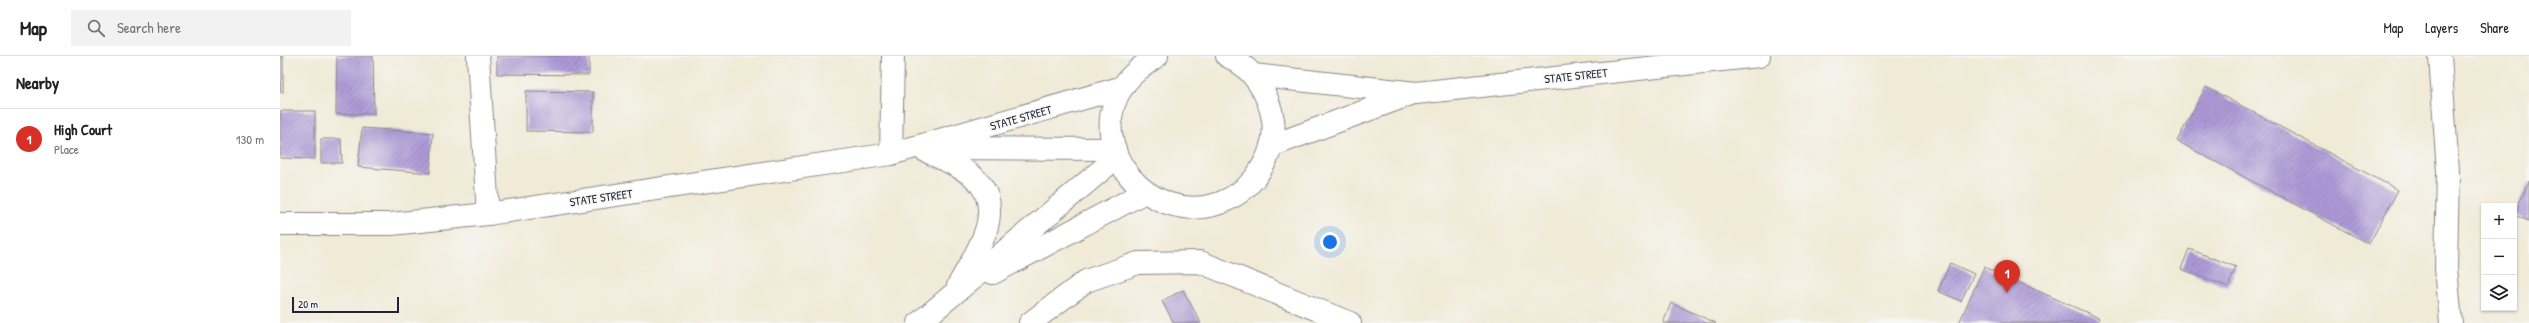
<!DOCTYPE html>
<meta charset="utf-8">
<style>
:root{--surface:#fff;--page:#f2f2f2;--text:#202124;--muted:#757577;--line:#e0e0e0;--accent:#d93025}
body{margin:0;font-family:"Patrick Hand",sans-serif;background:var(--page);color:var(--text)}
.controls{position:absolute;right:12px;bottom:12px;display:grid;overflow:hidden;border-radius:0px;box-shadow:0 1px 3px #0004}
.controls button{width:36px;height:36px;display:grid;place-items:center;padding:0;border:0;border-bottom:1px solid var(--line);background:var(--surface);color:var(--text);font:20px sans-serif}
.scale{position:absolute;left:12px;bottom:10px;width:107px;box-sizing:border-box;padding-left:4px;border:2px solid #22223b;border-top:0;font-size:11px;line-height:14px;white-space:nowrap;color:#22223b;-webkit-text-stroke:3px #f6f6f2;paint-order:stroke}
.you{position:absolute;left:1050px;top:186px;width:14px;height:14px;margin:-10px;border:3px solid #fff;border-radius:50%;background:#1a73e8;box-shadow:0 0 0 6px #1a73e833}
.badge{display:grid;place-items:center;width:26px;height:26px;border-radius:50%;background:var(--accent);color:#fff;font-size:13px;font-weight:700}
.pin{position:absolute;translate:-50% -33px;filter:drop-shadow(0 1px 2px #0008)}
.pin::after{content:'';position:absolute;top:21px;width:14px;height:12px;background:inherit;clip-path:polygon(0 0,100% 0,50% 100%)}
.list{margin:0;padding:0;list-style:none}
h2{display:flex;justify-content:space-between;align-items:center;height:52px;margin:0;padding:0 16px;font-size:17px}
h2 small{font-size:13px;font-weight:400;color:var(--muted)}
.list li{display:grid;grid-template-columns:26px 1fr auto;gap:12px;align-items:center;box-sizing:border-box;height:60px;padding:0 16px;border-top:1px solid var(--line)}
.list b{display:block;font-size:15px;white-space:nowrap}
.list p{margin:0;font-size:13px;white-space:nowrap;color:var(--muted)}
.list em{font-size:13px;font-style:normal;color:var(--muted)}
.icon{flex:none;width:22px;height:22px;fill:none;stroke:currentColor;stroke-width:2;stroke-linecap:round;stroke-linejoin:round}
.map{position:relative;flex:none;width:2249px;height:267px;overflow:hidden}
header{display:flex;align-items:center;gap:24px;box-sizing:border-box;height:56px;padding:0 20px;background:var(--surface);border-bottom:1px solid var(--line)}
header strong{font-size:19px}
nav{display:flex;gap:22px;margin-inline-start:auto;font-size:14px}
.search{width:280px;height:36px;background:var(--page);display:flex;align-items:center;gap:10px;box-sizing:border-box;padding:0 14px;border-radius:0px;color:var(--muted);font-size:15px}
main{display:flex}
aside{flex:1;background:var(--surface)}
.map>svg:first-child{display:block}
</style>
<header>
<strong>Map</strong>
<div class="search"><svg class="icon" aria-label="search" viewBox="0 0 24 24"><circle cx="10" cy="10" r="6"/><path d="M15 15l6 6"/></svg>Search here</div>
<nav><a>Map</a><a>Layers</a><a>Share</a></nav>
</header>
<main>
<aside>
<h2>Nearby<small></small></h2>
<ul class="list">
<li><span class="badge">1</span><div><b>High Court</b><p>Place</p></div><em>130 m</em></li>
</ul>
</aside>
<div class="map">
<svg width="2249" height="267" viewBox="0 0 2249 267">
<defs>
<pattern id="building-hatch" width="6" height="6" patternUnits="userSpaceOnUse"><rect width="6" height="6" fill="#ae9ad7"/><path d="M-1 1l2-2M0 6l6-6M5 7l2-2" fill="none" stroke="#8d7db0"/></pattern>
</defs>
<rect width="100%" height="100%" fill="#f6f6f2"/>
<filter id="ink" filterUnits="userSpaceOnUse"><feTurbulence type="fractalNoise" baseFrequency=".025" numOctaves="2"/><feDisplacementMap in="SourceGraphic" scale="8" xChannelSelector="R" yChannelSelector="G"/><feConvolveMatrix kernelMatrix="1 2 1 2 8 2 1 2 1" color-interpolation-filters="sRGB"/></filter>
<filter id="wash" filterUnits="userSpaceOnUse"><feTurbulence type="fractalNoise" baseFrequency=".012" numOctaves="4" result="noise"/><feDisplacementMap in="SourceGraphic" scale="16" xChannelSelector="R" yChannelSelector="G"/><feGaussianBlur stdDeviation="0.9" result="paint"/><feColorMatrix in="noise" values="0 0 0 0 0 0 0 0 0 0 0 0 0 0 0 0 0 1.4 0 .05"/><feComposite in="paint" operator="in"/></filter>
<g filter="url(#wash)">
<rect width="100%" height="100%" fill="#f0ead6"/>
<g id="blocks">
<!-- building -->
<g fill="url(#building-hatch)">
<rect x="0" y="0" width="3" height="36"/>
<polygon points="57,0 93,0 94,58 56,58"/>
<polygon points="217,0 309,0 309,19 217,18"/>
<polygon points="1926,31 2118,134 2089,188 1897,85"/>
<polygon points="246,35 313,36 313,76 246,75"/>
<polygon points="0,55 35,55 35,103 0,102"/>
<polygon points="82,72 153,77 150,117 78,111"/>
<polygon points="41,83 61,83 62,107 41,107"/>
<polygon points="2249,125 2249,165 2234,159"/>
<polygon points="1909,193 1956,211 1948,231 1901,213"/>
<polygon points="1670,207 1694,218 1681,245 1658,235"/>
<polygon points="1704,211 1819,262 1817,267 1679,267"/>
<polygon points="903,234 921,267 894,267 882,245"/>
<polygon points="1391,247 1436,267 1383,267"/>
</g>
</g>
</g>
<g filter="url(#ink)">
<use href="#blocks" fill-opacity="0" stroke="#898688" stroke-width="1"/>
<g fill="none" stroke-linecap="round" stroke-linejoin="round">
<!-- minor casing -->
<g stroke="#898688" stroke-width="24">
<g id="minor">
<polyline points="198,0 208,158"/>
<path d="M877,0C864,9 852,17 843,30C802,91 870,172 940,147C953,142 965,134 974,123C987,106 996,85 993,64C989,38 972,10 947,0"/>
<polyline points="2160,0 2168,116 2166,212 2171,267"/>
<polyline points="973,19 1136,37 1479,0"/>
<polyline points="991,90 1131,38"/>
<polyline points="663,92 835,93"/>
<path d="M644,94C660,102 691,114 701,129C724,161 693,201 678,230"/>
<polyline points="611,98 613,0"/>
<polyline points="0,168 111,168 208,158 611,98 843,31"/>
<polyline points="713,217 865,136"/>
<polyline points="639,267 837,101"/>
<polyline points="750,267 806,225 858,207 920,206 1070,267"/>
</g>
</g>
<!-- minor -->
<use href="#minor" stroke="#fff" stroke-width="22"/>
</g>
</g>
<g text-anchor="middle" stroke-width="3" stroke-linejoin="round" paint-order="stroke">
<!-- street labels -->
<g font-size="12" fill="#22223b" stroke="#f6f6f2">
<text transform="translate(1296 20) rotate(-6)" y="4">STATE STREET</text>
<text transform="translate(741 62) rotate(-16)" y="4">STATE STREET</text>
<text transform="translate(321 142) rotate(-8)" y="4">STATE STREET</text>
</g>
</g>
</svg>
<div class="controls">
<button>+</button>
<button>−</button>
<button><svg class="icon" aria-label="layers" viewBox="0 0 24 24"><path d="M12 4l9 5-9 5-9-5zM3 14l9 5 9-5"/></svg></button>
</div>
<div class="scale">20 m</div>
<div class="you"></div>
<div class="pin badge" style="left:1727px;top:237px">1</div>
</div>
</main>
